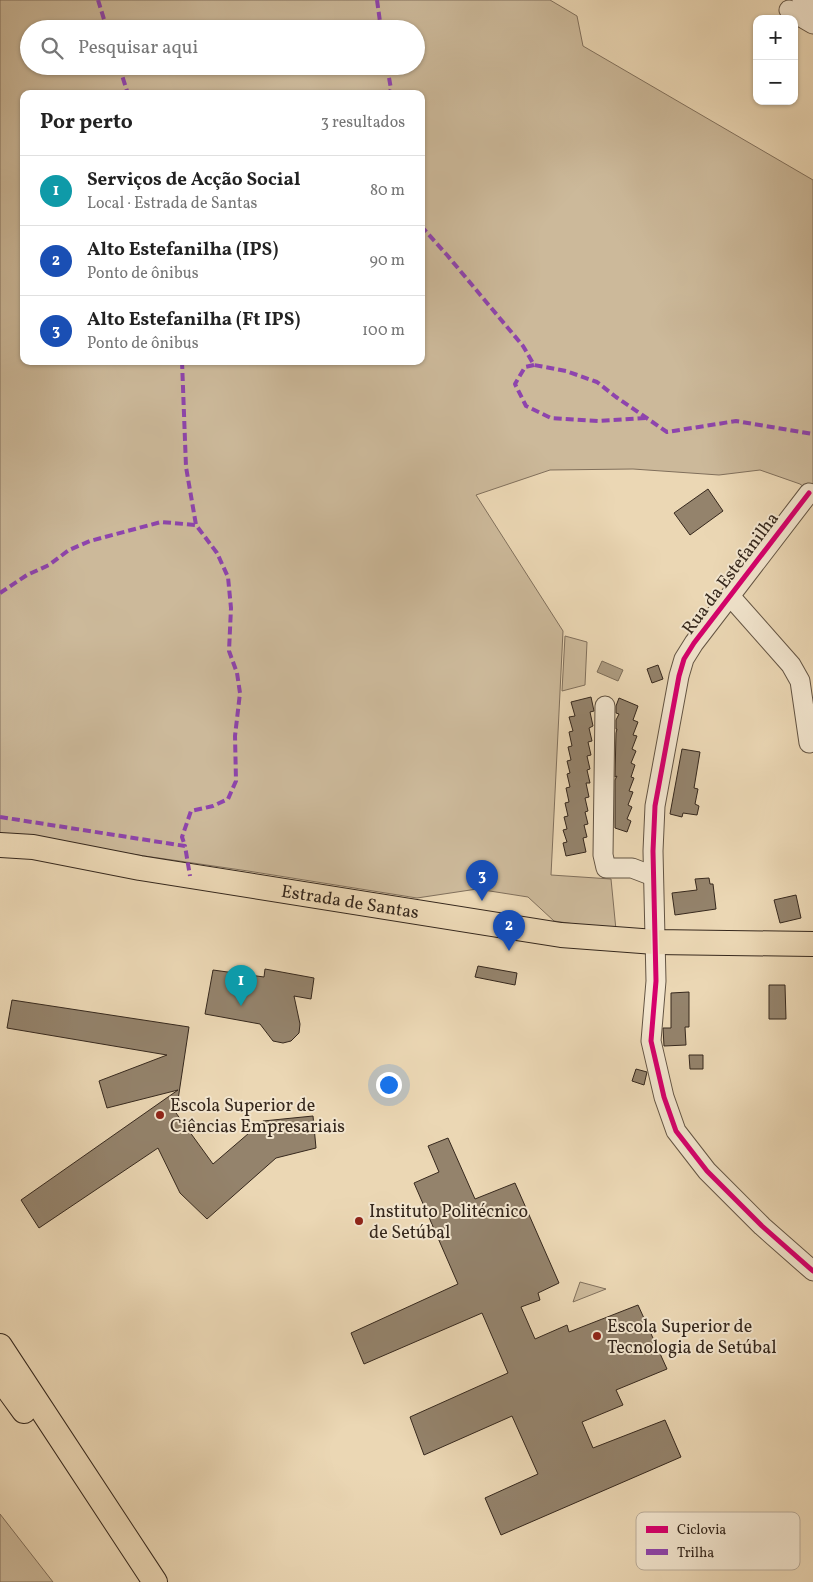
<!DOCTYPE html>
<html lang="pt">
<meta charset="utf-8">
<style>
:root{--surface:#fff;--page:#f2f2f2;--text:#222;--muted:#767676;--line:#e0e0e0;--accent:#8f2418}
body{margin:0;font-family:Vollkorn,serif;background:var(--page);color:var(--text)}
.controls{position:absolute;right:15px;top:15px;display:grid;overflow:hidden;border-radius:10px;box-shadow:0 1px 4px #0004}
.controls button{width:45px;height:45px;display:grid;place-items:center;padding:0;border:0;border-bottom:1px solid var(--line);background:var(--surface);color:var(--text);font:25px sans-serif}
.you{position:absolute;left:388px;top:1084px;width:18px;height:18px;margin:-12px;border:4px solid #fff;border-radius:50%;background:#1a73e8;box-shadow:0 0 0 8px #1a73e833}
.badge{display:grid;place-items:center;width:32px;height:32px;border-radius:50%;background:var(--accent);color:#fff;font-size:16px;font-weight:700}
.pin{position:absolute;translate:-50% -41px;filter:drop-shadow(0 1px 2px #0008)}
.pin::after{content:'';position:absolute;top:26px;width:18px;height:15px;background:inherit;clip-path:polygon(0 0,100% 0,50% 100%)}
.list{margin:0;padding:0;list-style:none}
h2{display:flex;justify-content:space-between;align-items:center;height:65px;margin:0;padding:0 20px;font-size:21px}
h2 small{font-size:16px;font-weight:400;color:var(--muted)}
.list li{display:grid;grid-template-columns:32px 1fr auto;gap:15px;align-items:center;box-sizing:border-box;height:70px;padding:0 20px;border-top:1px solid var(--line)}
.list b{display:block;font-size:19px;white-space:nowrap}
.list p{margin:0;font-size:16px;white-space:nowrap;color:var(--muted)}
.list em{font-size:16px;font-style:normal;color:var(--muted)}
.icon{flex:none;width:28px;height:28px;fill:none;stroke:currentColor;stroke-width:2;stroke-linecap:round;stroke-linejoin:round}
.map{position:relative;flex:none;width:813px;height:1582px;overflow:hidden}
.search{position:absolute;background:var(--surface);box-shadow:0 1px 4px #0004;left:20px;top:20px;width:405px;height:55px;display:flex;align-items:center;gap:12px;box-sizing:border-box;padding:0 18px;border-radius:28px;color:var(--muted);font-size:19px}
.panel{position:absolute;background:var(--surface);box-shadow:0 1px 4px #0004;left:20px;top:90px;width:405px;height:275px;border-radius:10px}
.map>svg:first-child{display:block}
</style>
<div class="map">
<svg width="813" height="1582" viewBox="0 0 813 1582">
<rect width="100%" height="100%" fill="#ebd7b4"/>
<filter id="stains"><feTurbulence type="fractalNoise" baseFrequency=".004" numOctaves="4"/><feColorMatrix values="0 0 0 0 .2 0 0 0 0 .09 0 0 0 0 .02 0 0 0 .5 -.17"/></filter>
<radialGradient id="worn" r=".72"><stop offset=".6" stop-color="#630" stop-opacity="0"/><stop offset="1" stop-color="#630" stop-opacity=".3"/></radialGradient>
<!-- green -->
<g fill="#ccb99a" stroke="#81705c" fill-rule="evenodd">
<path d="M0,0H550L577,16L583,46L813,180V494L800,484L760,470L719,475L633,469L550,470L476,495L563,631L551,875L611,879L616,930L554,921L528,897L477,889L417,898L248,871L0,835ZM29,29H416V66H29ZM24,94H421V361H24Z"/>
<polygon points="565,636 587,642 585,685 562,691"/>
<polygon points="580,1282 606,1289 573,1302"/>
<polygon points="0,1514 53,1582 0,1582"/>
</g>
<!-- water -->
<polygon fill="#ad9c81" stroke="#7d6e59" points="602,661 623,670 618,681 597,672"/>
<!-- building -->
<g fill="#94836c" stroke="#36281d">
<polygon points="708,489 723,511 690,535 674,513"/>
<polygon points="658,665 663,679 652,683 647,669"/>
<polygon points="591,697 594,711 590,712 593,726 589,728 592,741 588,742 591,755 587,756 590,769 587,770 590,783 586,783 589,797 585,798 588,811 585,812 588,824 584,825 587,837 583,838 586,852 566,856 563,843 567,842 563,830 567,829 564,817 568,816 565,803 569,802 566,788 570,787 567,774 570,773 567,761 571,760 568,747 572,746 569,732 573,731 569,717 575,716 571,702"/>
<polygon points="619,698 638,706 633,720 638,722 633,735 637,736 632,749 636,751 631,763 635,765 631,777 634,778 629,791 633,792 628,805 632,807 627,819 631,821 627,832 615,828 615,780 617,776 615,777 616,733 617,729 616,729 616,720 619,714 616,713 616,706"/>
<polygon points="682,749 700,752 694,788 698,789 695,804 699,806 697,815 683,813 682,817 670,814"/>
<polygon points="709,878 710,884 713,884 716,909 675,915 672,893 697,890 695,879"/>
<polygon points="796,895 801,918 780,923 774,900"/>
<polygon points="478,966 517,973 515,985 475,977"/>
<polygon points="265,969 314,978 311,999 294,996 300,1024 299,1033 291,1041 283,1043 273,1041 260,1024 205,1014 213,970 264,977"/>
<polygon points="769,985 785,985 786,1019 769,1019"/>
<polygon points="689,992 689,1027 685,1027 686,1045 664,1046 663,1028 671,1028 671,993"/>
<polygon points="12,1000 189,1027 176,1113 213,1164 263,1121 313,1116 316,1148 276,1158 207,1219 180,1193 158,1148 39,1228 21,1200 178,1090 107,1108 99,1081 167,1055 7,1028"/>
<polygon points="689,1055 703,1055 703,1069 690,1069"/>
<polygon points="636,1069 647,1072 644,1085 632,1081"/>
<polygon points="448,1138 475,1199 515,1183 559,1283 538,1293 540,1300 521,1307 535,1339 567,1325 569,1332 638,1305 667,1369 616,1390 623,1405 582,1422 593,1448 665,1420 681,1457 501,1535 485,1498 538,1474 512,1416 424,1455 410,1417 508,1373 482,1313 364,1364 351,1333 458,1284 414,1183 439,1172 428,1146"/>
</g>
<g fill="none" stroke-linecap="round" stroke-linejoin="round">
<!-- minor casing -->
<g stroke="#635443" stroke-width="21">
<g id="minor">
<polyline points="802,0 813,7"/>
<polyline points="789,10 813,24"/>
<polyline points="809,493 694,643 684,659 679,676 655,806 653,851 656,981 651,1041 664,1097 676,1131 707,1171 762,1226 813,1271"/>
<polyline points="730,596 791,665 800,681 809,743"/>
<polyline points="605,706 603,855 606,868 632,868 653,876"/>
</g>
</g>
<!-- major casing -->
<g stroke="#36281d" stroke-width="26">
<g id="major">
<path id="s1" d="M0,845L33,847L140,868L561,935L655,942L813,944"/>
<polyline points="0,1346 155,1582"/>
<polyline points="0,1378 24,1411"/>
</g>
</g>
<!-- minor -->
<use href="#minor" stroke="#f2e5ce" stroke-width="19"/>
<!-- major -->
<use href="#major" stroke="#ebd7b4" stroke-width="24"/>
<!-- quiet -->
<g stroke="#8e44ad" stroke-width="4" stroke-dasharray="8 4" stroke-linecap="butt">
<polyline points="98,0 107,29"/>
<polyline points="377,0 381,29"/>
<polyline points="119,66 128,94"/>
<polyline points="387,66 391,89 389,94"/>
<polyline points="421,226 447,255 523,346 534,365 566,371 597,382 616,397 667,432 736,421 813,434"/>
<polyline points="182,361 186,467 196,525 217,553 228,577 231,608 229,651 237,673 240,693 235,736 236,781 228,799 213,806 191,811 182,837 185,846"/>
<polyline points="534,365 525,367 515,384 526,406 551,418 598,421 646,418"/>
<polyline points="0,593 27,575 49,565 69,550 90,541 161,522 196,525"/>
<polyline points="0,817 185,846 190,876"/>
</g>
<!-- cycleway casing -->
<g stroke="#f2e5ce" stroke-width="8">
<polyline id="cycleway" points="809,493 694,643 684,659 679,676 655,806 653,851 656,981 651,1041 664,1097 676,1131 707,1171 762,1226 813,1271"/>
</g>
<!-- cycleway -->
<use href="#cycleway" stroke="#d6006c" stroke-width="5"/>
</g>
<!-- markers -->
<g fill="#8f2418" stroke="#f2e5ce" stroke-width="2">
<circle cx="160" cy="1115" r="5"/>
<circle cx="359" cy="1221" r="5"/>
<circle cx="597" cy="1336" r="5"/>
</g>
<g text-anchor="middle" stroke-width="4" stroke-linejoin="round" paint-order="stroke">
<!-- street labels -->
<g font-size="18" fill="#36281d" stroke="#f2e5ce">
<text transform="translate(730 573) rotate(-53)" y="6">Rua da Estefanilha</text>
<text dy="6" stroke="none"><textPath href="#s1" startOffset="355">Estrada de Santas</textPath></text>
</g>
<!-- poi labels -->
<g font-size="18" fill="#36281d" stroke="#f2e5ce" text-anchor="start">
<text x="170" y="1111">Escola Superior de<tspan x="170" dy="21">Ciências Empresariais</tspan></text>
<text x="369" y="1217">Instituto Politécnico<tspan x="369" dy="21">de Setúbal</tspan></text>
<text x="607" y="1332">Escola Superior de<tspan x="607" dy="21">Tecnologia de Setúbal</tspan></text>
</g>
</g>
<!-- legend -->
<rect x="636" y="1512" width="164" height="58" rx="8" fill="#f2e5ce" stroke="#baac99" stroke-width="1"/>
<rect x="646" y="1526" width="22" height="7" fill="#d6006c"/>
<rect x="646" y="1549" width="22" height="6" fill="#8e44ad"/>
<g font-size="14" fill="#36281d">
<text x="677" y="1534">Ciclovia</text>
<text x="677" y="1557">Trilha</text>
</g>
<rect width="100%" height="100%" filter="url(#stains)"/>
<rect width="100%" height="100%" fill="url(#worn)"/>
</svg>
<div class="controls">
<button>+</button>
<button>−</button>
</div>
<div class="you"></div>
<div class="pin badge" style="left:241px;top:1006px;background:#0f9aa8">1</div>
<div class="pin badge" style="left:509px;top:951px;background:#1a4fb4">2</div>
<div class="pin badge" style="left:482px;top:901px;background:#1a4fb4">3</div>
<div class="search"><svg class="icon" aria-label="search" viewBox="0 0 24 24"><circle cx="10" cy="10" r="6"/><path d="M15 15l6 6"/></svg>Pesquisar aqui</div>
<section class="panel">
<h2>Por perto<small>3 resultados</small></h2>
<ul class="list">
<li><span class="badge" style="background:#0f9aa8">1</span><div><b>Serviços de Acção Social</b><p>Local · Estrada de Santas</p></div><em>80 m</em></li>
<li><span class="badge" style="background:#1a4fb4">2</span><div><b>Alto Estefanilha (IPS)</b><p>Ponto de ônibus</p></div><em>90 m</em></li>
<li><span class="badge" style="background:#1a4fb4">3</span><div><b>Alto Estefanilha (Ft IPS)</b><p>Ponto de ônibus</p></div><em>100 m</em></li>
</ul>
</section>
</div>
